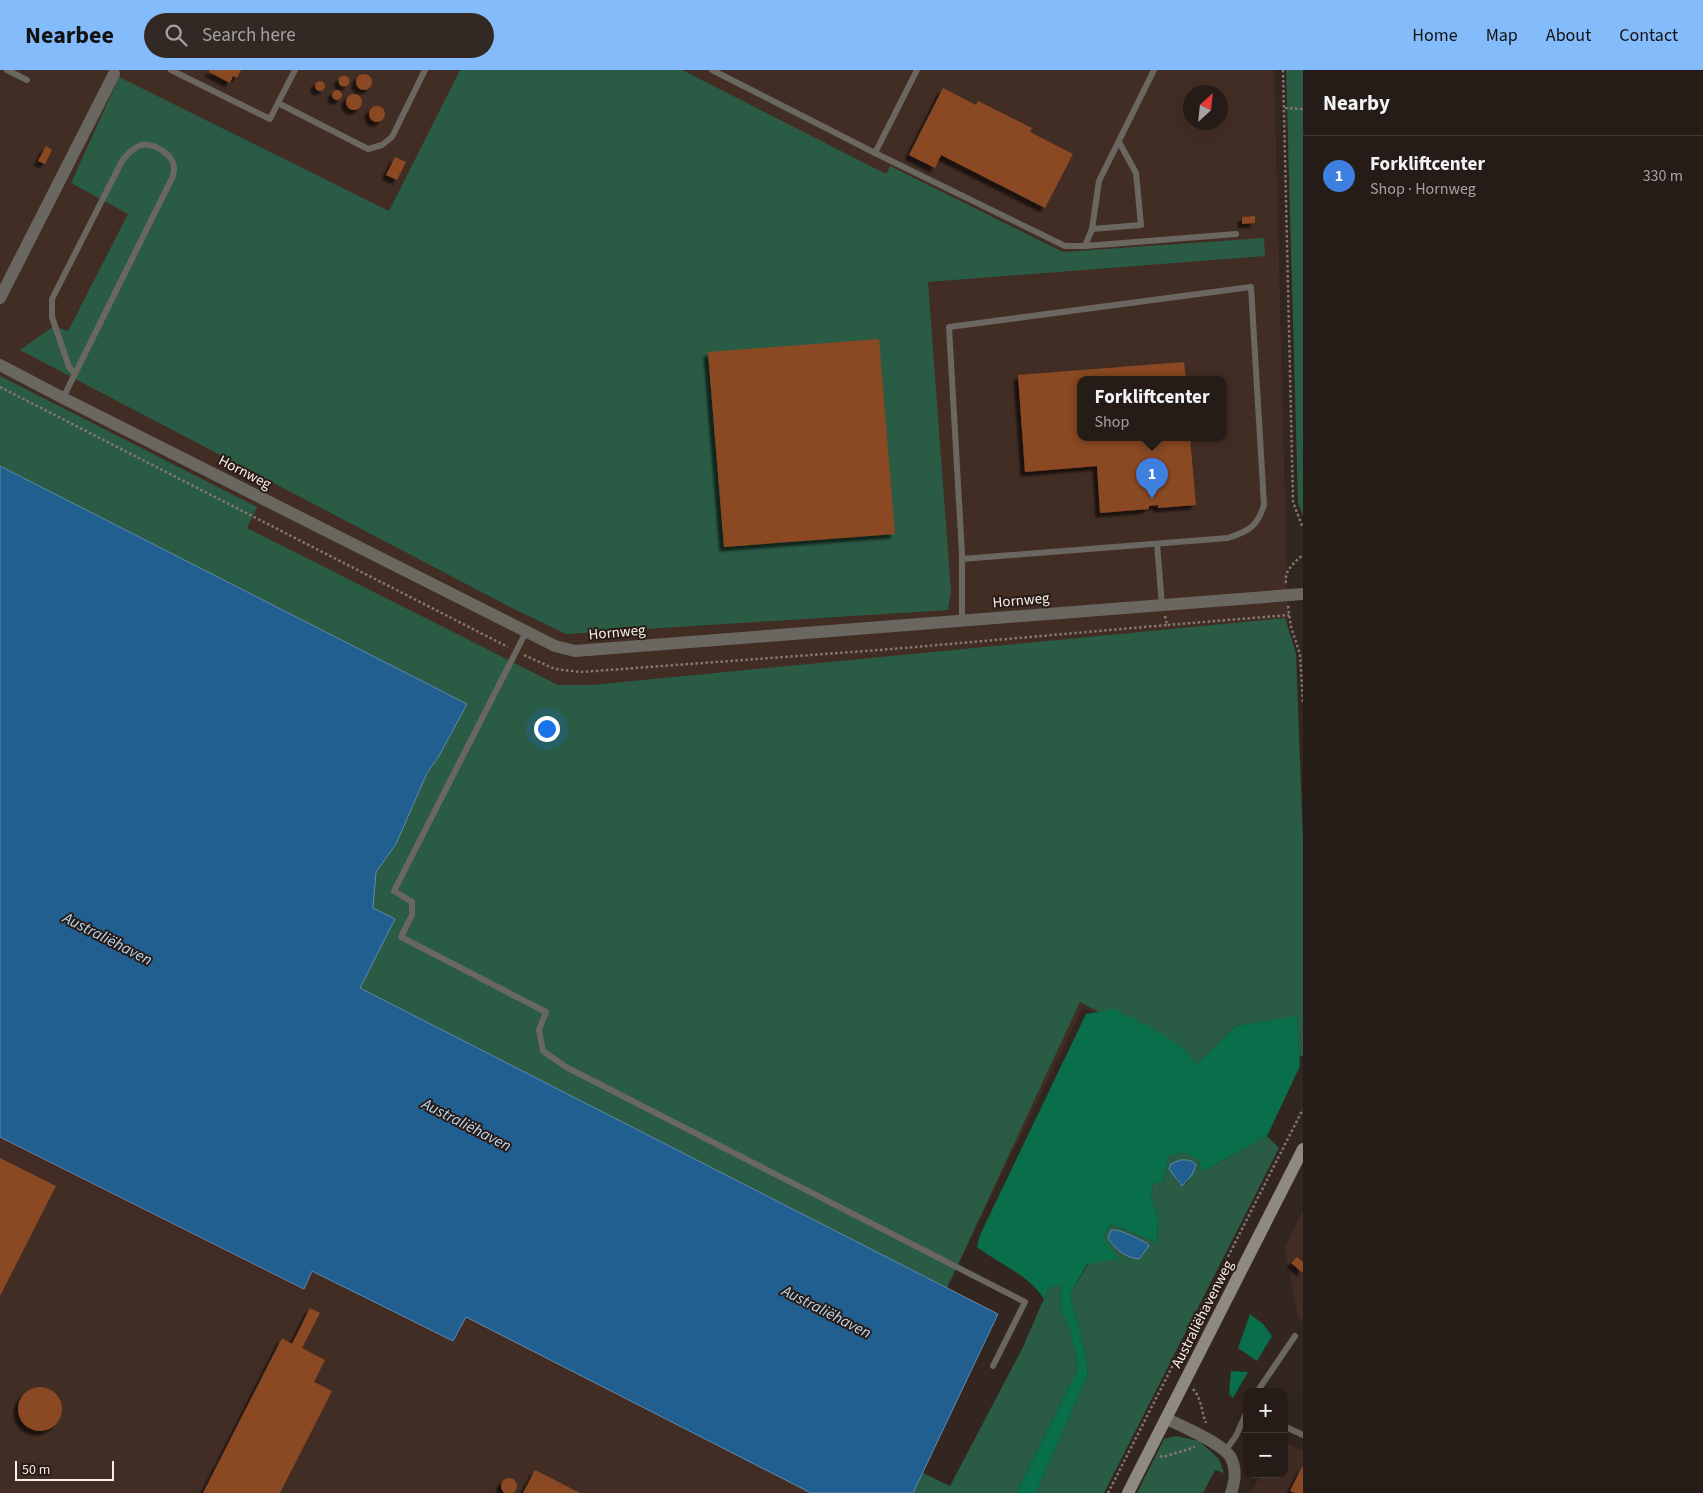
<!DOCTYPE html>
<meta charset="utf-8">
<style>
:root{--surface:#261c17;--page:#322924;--text:#f1f3f6;--muted:#a4a1a1;--line:#423a36;--accent:#84bcfb}
body{margin:0;font-family:"Source Sans 3",sans-serif;background:var(--page);color:var(--text)}
.controls{position:absolute;right:15px;bottom:15px;display:grid;overflow:hidden;border-radius:10px;box-shadow:0 5px 20px #0002}
.controls button{width:45px;height:45px;display:grid;place-items:center;padding:0;border:0;border-bottom:1px solid var(--line);background:var(--surface);color:var(--text);font:25px sans-serif}
.compass{position:absolute;left:1183px;top:15px;width:45px;height:45px;border-radius:50%;background:var(--surface);box-shadow:0 5px 20px #0002;rotate:27deg}
.scale{position:absolute;left:15px;bottom:12px;width:99px;box-sizing:border-box;padding-left:5px;border:2px solid #f7eeea;border-top:0;font-size:14px;line-height:18px;white-space:nowrap;color:#f7eeea;-webkit-text-stroke:4px #291c16;paint-order:stroke}
.you{position:absolute;left:546px;top:658px;width:18px;height:18px;margin:-12px;border:4px solid #fff;border-radius:50%;background:#1a73e8;box-shadow:0 0 0 8px #1a73e833}
.badge{display:grid;place-items:center;width:32px;height:32px;border-radius:50%;background:var(--accent);color:#fff;font-size:16px;font-weight:700}
.pin{position:absolute;translate:-50% -41px;filter:drop-shadow(0 1px 2px #0008)}
.pin::after{content:'';position:absolute;top:26px;width:18px;height:15px;background:inherit;clip-path:polygon(0 0,100% 0,50% 100%)}
.popup{position:absolute;left:1077px;top:306px;width:150px;height:65px;box-sizing:border-box;display:grid;place-content:center;border-radius:10px;background:var(--surface);filter:drop-shadow(0 1px 4px #0005);font-size:16px;white-space:nowrap;color:var(--muted)}
.popup b{font-size:19px;color:var(--text)}
.popup::after{content:'';position:absolute;left:50%;top:100%;margin-left:-10px;border:10px solid transparent;border-top-color:var(--surface)}
.list{margin:0;padding:0;list-style:none}
h2{display:flex;justify-content:space-between;align-items:center;height:65px;margin:0;padding:0 20px;font-size:21px}
h2 small{font-size:16px;font-weight:400;color:var(--muted)}
.list li{display:grid;grid-template-columns:32px 1fr auto;gap:15px;align-items:center;box-sizing:border-box;height:80px;padding:0 20px;border-top:1px solid var(--line)}
.list b{display:block;font-size:19px;white-space:nowrap}
.list p{margin:0;font-size:16px;white-space:nowrap;color:var(--muted)}
.list em{font-size:16px;font-style:normal;color:var(--muted)}
.icon{flex:none;width:28px;height:28px;fill:none;stroke:currentColor;stroke-width:2;stroke-linecap:round;stroke-linejoin:round}
.map{position:relative;flex:none;width:1303px;height:1423px;overflow:hidden}
header{display:flex;align-items:center;gap:30px;box-sizing:border-box;height:70px;padding:0 25px;background:var(--accent);color:#111}
header strong{font-size:24px}
nav{display:flex;gap:28px;margin-inline-start:auto;font-size:18px}
.search{width:350px;height:45px;background:var(--page);display:flex;align-items:center;gap:12px;box-sizing:border-box;padding:0 18px;border-radius:28px;color:var(--muted);font-size:19px}
main{display:flex}
aside{flex:1;background:var(--surface)}
.map>svg:first-child{display:block}
</style>
<header>
<strong>Nearbee</strong>
<div class="search"><svg class="icon" aria-label="search" viewBox="0 0 24 24"><circle cx="10" cy="10" r="6"/><path d="M15 15l6 6"/></svg>Search here</div>
<nav><a>Home</a><a>Map</a><a>About</a><a>Contact</a></nav>
</header>
<main>
<div class="map">
<svg width="1303" height="1423" viewBox="0 0 1303 1423">
<defs>
<filter id="shadow"><feDropShadow dx="-4.5" dy="4.5" stdDeviation="1" flood-color="#0009"/></filter>
</defs>
<rect width="100%" height="100%" fill="#33251f"/>
<!-- built -->
<g fill="#422d24" fill-rule="evenodd">
<path d="M0,0H1274L1294,783L1197,995L1083,937L947,1218L360,918L0,396ZM1190,22H1220V52H1190ZM1081,310H1223V368H1081Z"/>
<polygon points="0,982 856,1423 0,1423"/>
<polygon points="1303,1140 1303,1251 1298,1247 1285,1178"/>
<polygon points="1284,1371 1303,1381 1303,1423 1251,1423 1261,1404 1284,1404"/>
</g>
<!-- green -->
<g fill="#2a5b44" fill-rule="evenodd">
<polygon points="460,0 682,0 886,104 890,96 1063,182 1264,168 1265,186 928,212 951,522 948,540 566,564 512,538 20,280 54,256 68,261 128,144 71,113 119,7 389,141"/>
<polygon points="1286,0 1303,0 1303,446 1298,433"/>
<polygon points="0,306 257,437 247,458 558,615 591,615 1285,548 1296,583 1303,771 1303,986 1299,986 1297,947 1236,956 1197,994 1080,932 947,1218 360,918 395,849 373,838 376,803 407,749 427,703 439,686 467,634 0,396"/>
<path d="M1267,1066L1279,1078L1104,1423H1036L1088,1305L1084,1277L1070,1225L1111,1154L1157,1173L1158,1148L1151,1126L1153,1114L1163,1112L1169,1086L1185,1083L1200,1090L1202,1102ZM1180,1090H1189L1195,1098L1186,1114L1180,1115L1169,1099ZM1117,1160L1147,1173L1139,1189L1118,1180L1110,1171Z"/>
<polygon points="1061,1214 1060,1237 1070,1260 1078,1298 1016,1423 913,1423 923,1403 950,1416 1023,1277 1048,1219"/>
<polygon points="1176,1366 1199,1371 1219,1389 1224,1403 1215,1400 1203,1423 1137,1423 1164,1369"/>
</g>
<!-- forest -->
<g fill="#096e4a">
<path d="M1114,939L1160,962L1184,979L1197,994L1236,956L1297,946L1300,996L1267,1066L1202,1102L1199,1090L1185,1083L1169,1086L1163,1112L1153,1114L1151,1126L1158,1148L1157,1173L1111,1154L1103,1168L1119,1189L1087,1194L1070,1225L1084,1277L1088,1305L1036,1423H1016L1078,1298L1070,1260L1060,1237L1061,1214L1048,1219L1044,1229C1029,1205 999,1194 977,1177L980,1165L1086,944Z"/>
<polygon points="1250,1244 1263,1254 1272,1266 1257,1291 1238,1278"/>
<polygon points="1231,1301 1248,1302 1233,1328 1229,1324"/>
</g>
<!-- water -->
<g fill="#215f91" stroke="#618aac">
<polygon points="0,396 467,634 439,686 427,703 396,774 376,802 373,838 395,849 360,918 998,1244 913,1423 811,1423 466,1247 453,1271 312,1201 304,1219 0,1067"/>
<path d="M1180,1090C1186,1090 1192,1089 1196,1095L1192,1105L1182,1116L1169,1099L1171,1094Z"/>
<path d="M1111,1160C1122,1159 1137,1169 1147,1173L1149,1176L1139,1189C1126,1188 1115,1179 1108,1168Z"/>
</g>
<!-- building -->
<g fill="#8a4924" filter="url(#shadow)">
<polygon points="210,0 241,0 237,8 233,6 230,13 209,2"/>
<circle cx="364" cy="12" r="8"/>
<circle cx="344" cy="11" r="5.5"/>
<circle cx="320" cy="16" r="5"/>
<polygon points="943,18 976,35 978,31 1032,58 1030,62 1073,84 1045,138 941,85 935,98 909,85"/>
<circle cx="337" cy="25" r="5"/>
<circle cx="354" cy="32" r="8"/>
<circle cx="377" cy="44" r="8"/>
<polygon points="46,76 52,80 45,94 38,91"/>
<polygon points="395,87 406,92 397,110 386,105"/>
<polygon points="1255,146 1255,153 1242,154 1242,147"/>
<polygon points="879,269 895,464 724,477 708,282"/>
<polygon points="1184,292 1186,310 1081,310 1081,368 1190,368 1196,435 1158,438 1158,435 1149,436 1149,439 1100,443 1097,396 1025,402 1018,305"/>
<polygon points="0,1088 56,1116 0,1226"/>
<polygon points="1297,1187 1303,1192 1303,1203 1291,1193"/>
<polygon points="310,1238 320,1243 302,1278 325,1290 314,1312 332,1321 280,1423 203,1423 282,1268 292,1274"/>
<circle cx="40" cy="1339" r="22"/>
<polygon points="1303,1395 1303,1423 1295,1423 1290,1421"/>
<polygon points="535,1400 580,1423 523,1423"/>
<circle cx="509" cy="1416" r="8"/>
</g>
<g fill="none" stroke-linecap="round" stroke-linejoin="round">
<!-- path -->
<g stroke="#837772" stroke-width="2.5" stroke-dasharray="2.5 2.5" stroke-linecap="butt">
<polyline points="1283,0 1293,432 1303,458"/>
<polyline points="1285,38 1303,39"/>
<polyline points="0,317 508,577"/>
<path d="M1286,513C1284,501 1294,492 1303,485"/>
<polyline points="1288,536 1291,557 1300,584 1303,633"/>
<polyline points="1165,546 1167,555 1289,545"/>
<polyline points="524,585 555,599 581,602 892,579 1167,555"/>
<path d="M1193,1319C1202,1329 1201,1341 1206,1353"/>
<polyline points="1160,1386 1163,1387 1195,1377"/>
<polyline points="1108,1423 1303,1039"/>
</g>
<!-- lane -->
<g stroke="#6a6761" stroke-width="6">
<polyline points="7,0 27,10"/>
<polyline points="171,0 270,49 278,33 368,79 382,75 392,67 425,0"/>
<polyline points="712,0 875,83 917,0"/>
<polyline points="278,33 295,0"/>
<polyline points="1119,72 1136,103 1141,155 1092,159 1099,111 1154,0"/>
<polyline points="875,83 1065,176 1085,176 1092,159"/>
<polyline points="1085,176 1236,164"/>
<path d="M63,328L173,106C173,104 174,101 174,98C174,85 153,72 141,75C132,78 127,85 122,91L52,229V247L69,297L75,304"/>
<polyline points="1157,474 1162,535"/>
<path d="M962,551C962,528 962,506 962,484L949,257L1251,217L1264,435C1257,457 1249,461 1228,468L962,489"/>
<polyline points="526,562 394,821 412,832 412,845 401,867 546,942 539,960 543,981 566,997 1025,1232 993,1296"/>
<polyline points="1257,1322 1295,1266"/>
<polyline points="1284,1356 1303,1365"/>
<polyline points="1225,1381 1236,1366 1247,1341"/>
</g>
<!-- street -->
<g stroke="#6a6761" stroke-width="12">
<polyline points="0,228 114,4"/>
<polyline points="0,295 63,328 555,576 575,581 1303,524"/>
<path d="M1167,1349C1182,1356 1224,1374 1231,1388C1237,1400 1235,1412 1231,1423"/>
</g>
<!-- secondary -->
<polyline stroke="#8f8a80" stroke-width="12" points="1128,1423 1303,1079"/>
</g>
<g text-anchor="middle" stroke-width="4" stroke-linejoin="round" paint-order="stroke">
<!-- street labels -->
<g font-size="15" fill="#f7eeea" stroke="#291c16">
<text transform="translate(245 402) rotate(27)" y="5">Hornweg</text>
<text transform="translate(1021 530) rotate(-5)" y="5">Hornweg</text>
<text transform="translate(617 562) rotate(-5)" y="5">Hornweg</text>
<text transform="translate(1202 1244) rotate(-63)" y="5">Australiëhavenweg</text>
</g>
<!-- water labels -->
<g font-size="16" font-style="italic" fill="#b9d8f6" stroke="#291c16">
<text transform="translate(108 868) rotate(27)" y="6">Australiëhaven</text>
<text transform="translate(467 1054) rotate(27)" y="6">Australiëhaven</text>
<text transform="translate(827 1241) rotate(27)" y="6">Australiëhaven</text>
</g>
</g>
</svg>
<div class="controls">
<button>+</button>
<button>−</button>
</div>
<svg class="compass" viewBox="-18 -18 36 36"><path d="M0-13l5 13h-10z" fill="#e53935"/><path d="M0 13l5-13h-10z" fill="#a4a1a1"/></svg>
<div class="scale">50 m</div>
<div class="you"></div>
<div class="pin badge" style="left:1152px;top:429px;background:#3f7fe0">1</div>
<div class="popup"><b>Forkliftcenter</b>Shop</div>
</div>
<aside>
<h2>Nearby<small></small></h2>
<ul class="list">
<li><span class="badge" style="background:#3f7fe0">1</span><div><b>Forkliftcenter</b><p>Shop · Hornweg</p></div><em>330 m</em></li>
</ul>
</aside>
</main>
